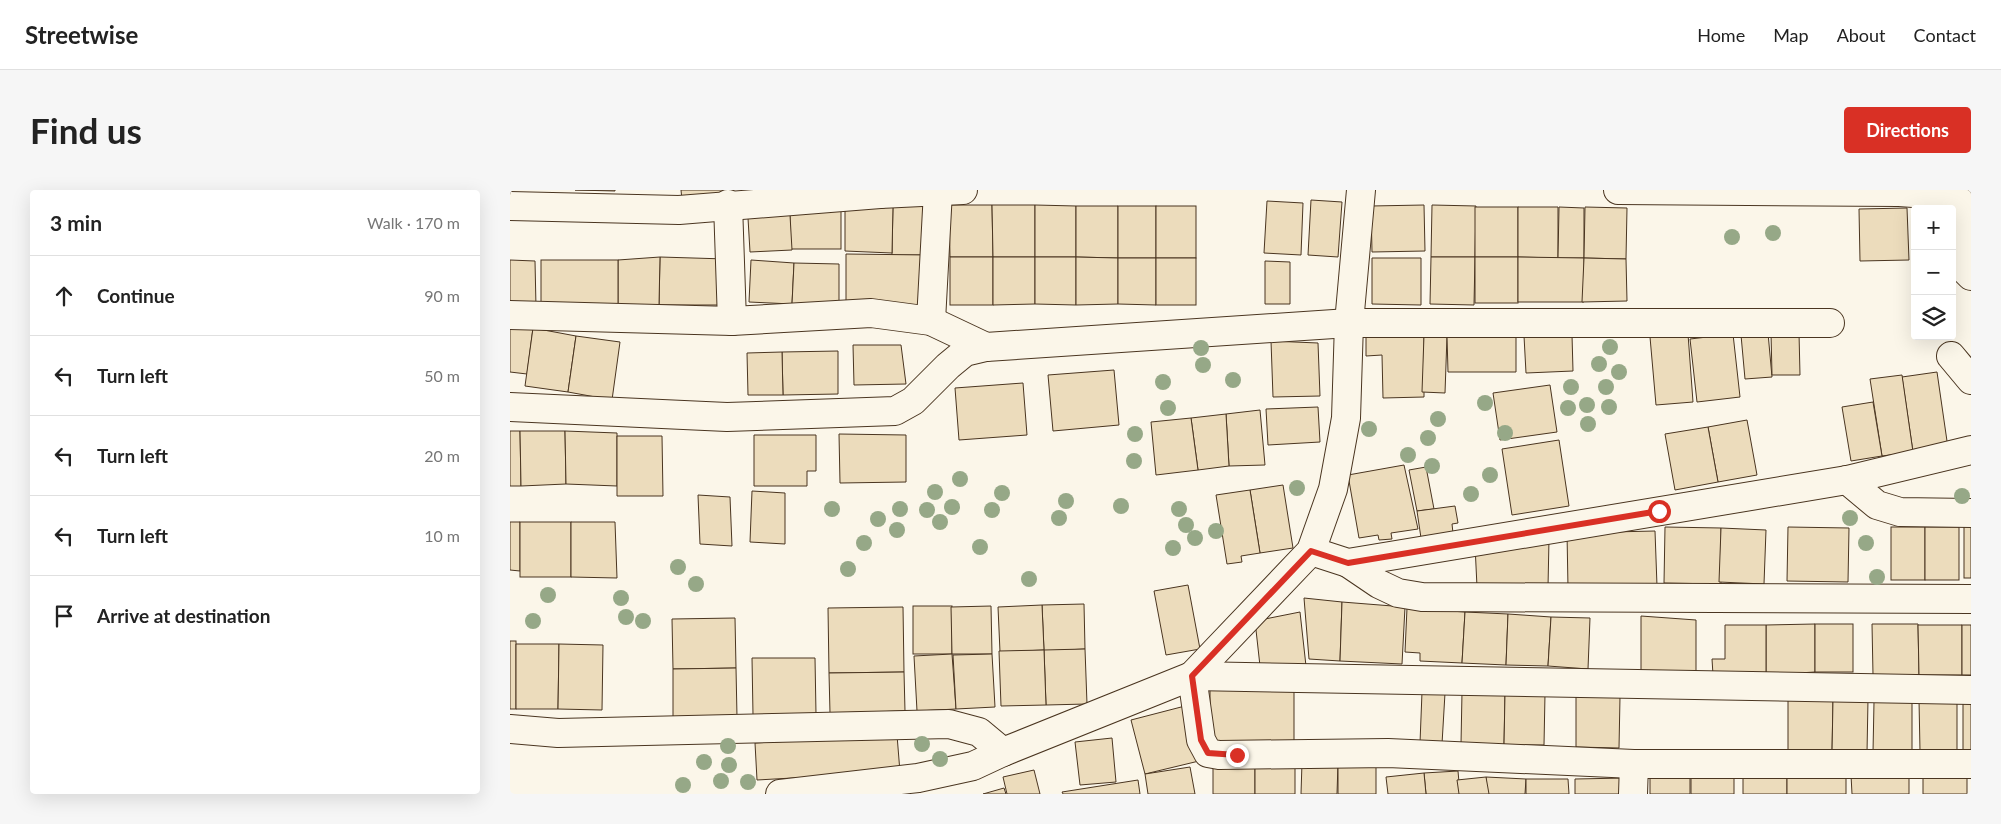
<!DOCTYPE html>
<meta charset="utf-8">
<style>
:root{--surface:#fff;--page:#f6f6f6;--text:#222;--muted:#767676;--line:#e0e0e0;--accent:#d93025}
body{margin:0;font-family:Lato,sans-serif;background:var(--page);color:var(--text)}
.controls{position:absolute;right:15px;top:15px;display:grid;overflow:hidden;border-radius:5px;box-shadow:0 5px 20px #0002}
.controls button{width:45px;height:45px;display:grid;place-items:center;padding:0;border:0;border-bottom:1px solid var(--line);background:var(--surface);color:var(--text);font:25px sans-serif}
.stop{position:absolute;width:15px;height:15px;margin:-11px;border:4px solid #d93025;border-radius:50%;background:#fff}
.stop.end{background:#d93025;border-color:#fff;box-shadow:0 1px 5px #0008}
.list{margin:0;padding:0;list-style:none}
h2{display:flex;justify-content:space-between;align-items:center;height:65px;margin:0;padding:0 20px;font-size:21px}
h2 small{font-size:16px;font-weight:400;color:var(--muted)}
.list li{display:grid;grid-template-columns:32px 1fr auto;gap:15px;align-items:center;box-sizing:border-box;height:80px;padding:0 20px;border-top:1px solid var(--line)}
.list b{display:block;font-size:19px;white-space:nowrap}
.list em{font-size:16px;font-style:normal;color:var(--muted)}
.icon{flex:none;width:28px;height:28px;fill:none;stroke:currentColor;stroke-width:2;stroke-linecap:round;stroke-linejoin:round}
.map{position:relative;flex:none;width:1461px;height:604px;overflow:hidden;border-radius:5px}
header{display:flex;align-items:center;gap:30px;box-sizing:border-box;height:70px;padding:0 25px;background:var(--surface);border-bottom:1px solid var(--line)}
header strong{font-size:24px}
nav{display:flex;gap:28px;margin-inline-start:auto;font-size:18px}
.intro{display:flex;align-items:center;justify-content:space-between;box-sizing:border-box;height:120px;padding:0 30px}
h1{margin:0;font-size:35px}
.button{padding:12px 22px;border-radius:5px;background:var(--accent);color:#fff;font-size:18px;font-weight:700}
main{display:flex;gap:30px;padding:0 30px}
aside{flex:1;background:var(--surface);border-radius:5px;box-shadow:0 5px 20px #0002}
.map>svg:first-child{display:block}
</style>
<header>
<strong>Streetwise</strong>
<nav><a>Home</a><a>Map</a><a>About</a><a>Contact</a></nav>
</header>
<div class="intro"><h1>Find us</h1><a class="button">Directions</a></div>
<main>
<aside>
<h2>3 min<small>Walk · 170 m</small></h2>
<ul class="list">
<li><svg class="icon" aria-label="ahead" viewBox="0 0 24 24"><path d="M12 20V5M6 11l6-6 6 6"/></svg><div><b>Continue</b></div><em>90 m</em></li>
<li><svg class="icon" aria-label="left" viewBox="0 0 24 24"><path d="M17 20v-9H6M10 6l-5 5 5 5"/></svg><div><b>Turn left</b></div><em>50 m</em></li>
<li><svg class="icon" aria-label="left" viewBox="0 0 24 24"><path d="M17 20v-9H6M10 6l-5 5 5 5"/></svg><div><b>Turn left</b></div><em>20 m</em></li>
<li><svg class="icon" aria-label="left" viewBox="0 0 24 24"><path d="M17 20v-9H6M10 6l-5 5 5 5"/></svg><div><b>Turn left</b></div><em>10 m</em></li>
<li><svg class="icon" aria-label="arrive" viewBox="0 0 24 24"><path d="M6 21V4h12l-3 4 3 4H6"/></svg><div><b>Arrive at destination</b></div></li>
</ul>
</aside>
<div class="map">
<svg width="1461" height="604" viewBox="0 0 1461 604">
<rect width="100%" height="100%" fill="#fbf6e9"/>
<!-- building -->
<g fill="#ecdcbc" stroke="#4a3520">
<polygon points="105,0 105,1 65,0"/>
<polygon points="171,0 215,0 216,5 172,10"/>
<polygon points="801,10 832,12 828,67 798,65"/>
<polygon points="757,11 793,13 791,65 754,63"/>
<polygon points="383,14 418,15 417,65 382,65"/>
<polygon points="439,15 482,15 483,67 440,67"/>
<polygon points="482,15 525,15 525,67 483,67"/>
<polygon points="525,15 566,16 566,67 525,67"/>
<polygon points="914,15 915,61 862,62 861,16"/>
<polygon points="922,15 966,16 965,67 921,67"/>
<polygon points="335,16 383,16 382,63 335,61"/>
<polygon points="566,16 608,16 608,68 566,67"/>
<rect x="608" y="16" width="38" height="52"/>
<rect x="646" y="16" width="40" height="52"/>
<rect x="965" y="17" width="43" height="50"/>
<polygon points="1008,17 1048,17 1048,68 1008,67"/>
<polygon points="1049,17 1074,18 1074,68 1048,68"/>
<polygon points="1075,17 1117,18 1116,69 1074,68"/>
<polygon points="1397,18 1399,70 1350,71 1349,19"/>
<rect x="280" y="21" width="51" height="38"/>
<polygon points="280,25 282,60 240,62 238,28"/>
<polygon points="336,64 417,65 417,115 336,113"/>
<polygon points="150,67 216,69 217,115 149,115"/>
<polygon points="150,67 149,115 108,116 108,70"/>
<rect x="440" y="67" width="43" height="48"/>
<polygon points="483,67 525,67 525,114 483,115"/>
<polygon points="525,67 566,67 566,115 525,114"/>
<polygon points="566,67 608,68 608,114 566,115"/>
<polygon points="921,67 965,67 964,115 920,114"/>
<rect x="965" y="67" width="43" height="46"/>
<polygon points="1008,67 1074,68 1074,112 1008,112"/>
<polygon points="608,68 646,68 646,115 608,114"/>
<rect x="646" y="68" width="40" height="47"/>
<polygon points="862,68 911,68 911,115 862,114"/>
<polygon points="1074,68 1116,69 1117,111 1072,112"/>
<polygon points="0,70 25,71 26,117 0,116"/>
<rect x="31" y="70" width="77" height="46"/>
<polygon points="241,70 284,73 282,114 239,112"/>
<polygon points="755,71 780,72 780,114 755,114"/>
<polygon points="284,73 329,74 329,116 282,114"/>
<polygon points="0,135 23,138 17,184 0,182"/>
<polygon points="23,138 66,146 58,202 15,196"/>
<polygon points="1258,143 1262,187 1235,189 1231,145"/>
<polygon points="1261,143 1289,143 1290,185 1262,185"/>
<polygon points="1178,144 1183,212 1146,215 1140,147"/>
<polygon points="1223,144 1230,207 1187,212 1180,149"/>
<polygon points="856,145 914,145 914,207 873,208 872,165 856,166"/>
<polygon points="914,145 937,146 935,203 912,202"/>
<polygon points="1006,145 1006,182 938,182 937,146"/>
<polygon points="1062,145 1063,181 1016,183 1014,146"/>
<polygon points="66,146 110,152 102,210 58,202"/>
<polygon points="761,151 808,153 810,206 763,207"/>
<polygon points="343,155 391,155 396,194 344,195"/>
<polygon points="328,161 328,204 273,205 272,162"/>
<polygon points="272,162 273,205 238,205 237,163"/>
<polygon points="604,180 609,235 543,241 538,185"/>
<polygon points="1427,182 1438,258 1403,262 1392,187"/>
<polygon points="1392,185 1403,262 1372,266 1360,189"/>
<polygon points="513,193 517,245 449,250 445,198"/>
<polygon points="1040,195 1047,242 990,250 983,203"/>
<polygon points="1363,212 1372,266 1341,271 1332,217"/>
<polygon points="808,217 810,252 758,255 756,219"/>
<polygon points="750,220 755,275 719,276 716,224"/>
<polygon points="716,224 719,276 688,280 681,228"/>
<polygon points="681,228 688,280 646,285 641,232"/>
<polygon points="1237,230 1247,285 1208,292 1198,237"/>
<polygon points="1198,237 1208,292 1165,300 1155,244"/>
<polygon points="0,241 10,241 11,296 0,296"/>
<polygon points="10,241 55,241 56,294 11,296"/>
<polygon points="55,241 107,243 107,296 56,294"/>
<polygon points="329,244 396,245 396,292 330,293"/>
<polygon points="244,245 306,245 306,281 297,281 297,296 244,296"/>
<polygon points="107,246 152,246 153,306 107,306"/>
<polygon points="1049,250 1059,316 1002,325 992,259"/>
<polygon points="894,275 908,339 881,343 882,349 869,350 868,345 849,348 838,285"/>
<polygon points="916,277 924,319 907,321 899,280"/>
<polygon points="773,295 783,358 750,363 740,300"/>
<polygon points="740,300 750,363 731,366 732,372 717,374 706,305"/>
<polygon points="242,301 275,303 275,354 240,352"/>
<polygon points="188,305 220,307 222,356 190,354"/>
<polygon points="945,316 948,333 942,334 943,343 911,348 907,321"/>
<polygon points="0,332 10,332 10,381 0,380"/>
<rect x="10" y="332" width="51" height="55"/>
<polygon points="61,332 105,332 107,388 61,387"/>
<rect x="1454" y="333" width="7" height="55"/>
<polygon points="1155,337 1211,338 1211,394 1154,393"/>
<polygon points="1278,337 1339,338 1338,392 1277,391"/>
<rect x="1381" y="337" width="34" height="53"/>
<rect x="1415" y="337" width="34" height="53"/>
<polygon points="1211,338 1256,340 1254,394 1209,392"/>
<polygon points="1145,341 1147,396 1058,398 1057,343"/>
<polygon points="1039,349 1038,397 967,397 965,355"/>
<polygon points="678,395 690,459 656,465 644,401"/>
<polygon points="794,408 832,412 830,471 799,469"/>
<polygon points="832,412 895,417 892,474 830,471"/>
<polygon points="574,414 575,459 534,461 532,415"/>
<polygon points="532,415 534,460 490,462 488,417"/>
<rect x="403" y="416" width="39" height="48"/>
<polygon points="481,416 482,464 442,464 441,417"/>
<polygon points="393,417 394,482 319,483 318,418"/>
<polygon points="897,418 955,422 952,473 910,471 910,463 895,462"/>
<polygon points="790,422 796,476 750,476 745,431"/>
<polygon points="955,422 998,424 996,475 952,473"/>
<polygon points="998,424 1041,427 1038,476 996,475"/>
<polygon points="1131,426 1186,430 1186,482 1131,482"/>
<polygon points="1041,427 1080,428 1078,479 1038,476"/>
<polygon points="225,428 226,478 163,479 162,429"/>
<polygon points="1305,434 1305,482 1256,485 1256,435"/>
<rect x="1305" y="434" width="38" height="48"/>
<polygon points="1362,434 1408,434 1409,485 1363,485"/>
<polygon points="1215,435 1256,435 1256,485 1203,485 1202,469 1215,469"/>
<polygon points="1408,435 1452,435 1452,485 1409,485"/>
<rect x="1452" y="435" width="9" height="50"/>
<rect x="0" y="451" width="6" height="68"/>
<polygon points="6,454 49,454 48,519 6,519"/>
<polygon points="49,454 93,455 92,520 48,519"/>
<polygon points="575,459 577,514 536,515 534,460"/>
<polygon points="534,460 536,515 491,516 489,461"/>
<polygon points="442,464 446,519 407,521 404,466"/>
<polygon points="482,464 485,517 446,519 443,465"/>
<polygon points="242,468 305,468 306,524 243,525"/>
<polygon points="226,478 227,527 163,527 163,479"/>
<polygon points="394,482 395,521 320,523 319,483"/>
<polygon points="700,496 784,499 784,556 700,558"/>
<polygon points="912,502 935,503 932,554 910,553"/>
<polygon points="952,502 995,503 994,555 951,554"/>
<polygon points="995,503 1035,504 1034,555 994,555"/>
<polygon points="1066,507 1110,507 1109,558 1066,557"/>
<polygon points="1278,509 1323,509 1322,563 1278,562"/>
<polygon points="1323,509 1358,509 1357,563 1322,563"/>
<polygon points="1409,510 1447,510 1447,561 1410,561"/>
<rect x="1453" y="511" width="8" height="52"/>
<polygon points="1364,512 1402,512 1402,562 1363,562"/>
<polygon points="675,516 689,571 635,584 621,530"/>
<polygon points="387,545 390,582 247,590 245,553"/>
<polygon points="602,548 606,592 570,595 565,552"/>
<polygon points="792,572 828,573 827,604 791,604"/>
<polygon points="703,574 745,575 745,604 703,604"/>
<rect x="745" y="575" width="40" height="29"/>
<polygon points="828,575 866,576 866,604 828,604"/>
<polygon points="680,577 685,604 638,604 635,584"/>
<polygon points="524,580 530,604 497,604 493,587"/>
<polygon points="948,581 950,604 916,604 914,583"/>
<polygon points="914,583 916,604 878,604 876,587"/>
<rect x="1413" y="584" width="44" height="20"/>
<rect x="1140" y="585" width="40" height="19"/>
<polygon points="1233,585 1277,586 1277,604 1233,604"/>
<polygon points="1336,585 1336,604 1277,604 1277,586"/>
<polygon points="1341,585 1399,585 1399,604 1342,604"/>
<polygon points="976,587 1016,589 1015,604 976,604"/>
<polygon points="976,587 979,604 949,604 947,590"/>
<polygon points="1181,587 1224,588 1224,604 1181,604"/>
<polygon points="1115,588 1115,604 1065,604 1065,589"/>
<polygon points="1016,589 1058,589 1059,604 1016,604"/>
<polygon points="628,590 630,604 553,604 552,602"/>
<polygon points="494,598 496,604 473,604"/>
</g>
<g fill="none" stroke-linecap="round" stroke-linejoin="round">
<!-- minor casing -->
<g stroke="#4a3520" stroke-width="30">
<g id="minor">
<polyline points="851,0 839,133 836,228 823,299 801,361 682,486 691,550 698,563 709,565 878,563 1124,574 1461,574"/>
<polyline points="1108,0 1389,2 1461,7"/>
<polyline points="370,4 453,0"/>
<polyline points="1449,7 1455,80 1461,86"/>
<polyline points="218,14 222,131"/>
<polyline points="0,16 169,20 370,4 370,0"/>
<polyline points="0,125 222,131 361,123 421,131 476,157"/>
<polyline points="421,131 428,1"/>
<polyline points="1441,166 1461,190"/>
<polyline points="0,217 217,227 385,221 403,211 438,176 455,162 476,157 839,133 1320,133"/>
<polyline points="1337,290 1367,315 1390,322 1461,323"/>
<polyline points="801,361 838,373 1337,290 1461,260"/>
<polyline points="838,373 869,394 888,403 912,407 1461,409"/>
<polyline points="0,539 48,543 439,534 469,542 493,562"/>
<polyline points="270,604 408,588 463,576 493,562 682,486 1461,500"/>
<polyline points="1123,604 1124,574"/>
</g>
</g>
<!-- minor -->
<use href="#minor" stroke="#fbf6e9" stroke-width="28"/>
</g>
<!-- trees -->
<g fill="#96a887">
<circle cx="1263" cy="43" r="8"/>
<circle cx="1222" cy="47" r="8"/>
<circle cx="1100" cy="157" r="8"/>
<circle cx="691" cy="158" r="8"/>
<circle cx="1089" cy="174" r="8"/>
<circle cx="693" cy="175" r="8"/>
<circle cx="1109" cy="182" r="8"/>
<circle cx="723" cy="190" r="8"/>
<circle cx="653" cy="192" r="8"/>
<circle cx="1061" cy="197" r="8"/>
<circle cx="1096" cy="197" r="8"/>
<circle cx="975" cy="213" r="8"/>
<circle cx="1077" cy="215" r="8"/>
<circle cx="1099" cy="217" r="8"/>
<circle cx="658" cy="218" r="8"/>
<circle cx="1058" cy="218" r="8"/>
<circle cx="928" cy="229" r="8"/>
<circle cx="1078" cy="234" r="8"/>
<circle cx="859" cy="239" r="8"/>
<circle cx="995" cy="243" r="8"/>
<circle cx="625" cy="244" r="8"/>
<circle cx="918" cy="248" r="8"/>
<circle cx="898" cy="265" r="8"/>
<circle cx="624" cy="271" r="8"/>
<circle cx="922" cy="276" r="8"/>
<circle cx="980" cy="285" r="8"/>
<circle cx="450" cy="289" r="8"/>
<circle cx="787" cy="298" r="8"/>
<circle cx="425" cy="302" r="8"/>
<circle cx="492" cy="303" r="8"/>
<circle cx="961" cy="304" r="8"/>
<circle cx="1452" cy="306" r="8"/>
<circle cx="556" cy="311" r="8"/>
<circle cx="611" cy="316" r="8"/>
<circle cx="442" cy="317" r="8"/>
<circle cx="322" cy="319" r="8"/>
<circle cx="390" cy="319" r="8"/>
<circle cx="669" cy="319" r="8"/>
<circle cx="417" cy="320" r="8"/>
<circle cx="482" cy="320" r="8"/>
<circle cx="549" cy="328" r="8"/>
<circle cx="1340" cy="328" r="8"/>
<circle cx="368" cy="329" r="8"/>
<circle cx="430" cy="332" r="8"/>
<circle cx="676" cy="335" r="8"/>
<circle cx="387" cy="340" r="8"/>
<circle cx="706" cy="341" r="8"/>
<circle cx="685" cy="348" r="8"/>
<circle cx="354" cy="353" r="8"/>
<circle cx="1356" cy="353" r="8"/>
<circle cx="470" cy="357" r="8"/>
<circle cx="663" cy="358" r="8"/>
<circle cx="168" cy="377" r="8"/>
<circle cx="338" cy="379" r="8"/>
<circle cx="1367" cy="387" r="8"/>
<circle cx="519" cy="389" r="8"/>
<circle cx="186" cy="394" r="8"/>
<circle cx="38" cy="405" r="8"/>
<circle cx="111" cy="408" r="8"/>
<circle cx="116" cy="427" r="8"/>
<circle cx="23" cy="431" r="8"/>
<circle cx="133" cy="431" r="8"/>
<circle cx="412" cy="554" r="8"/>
<circle cx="218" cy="556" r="8"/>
<circle cx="430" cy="569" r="8"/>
<circle cx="194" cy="572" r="8"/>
<circle cx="219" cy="575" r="8"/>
<circle cx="211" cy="591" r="8"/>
<circle cx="238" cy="592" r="8"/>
<circle cx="173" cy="595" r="8"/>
</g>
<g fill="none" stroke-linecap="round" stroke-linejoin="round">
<!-- route -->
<polyline stroke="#d93025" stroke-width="6" points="727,565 698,563 691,550 682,486 801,361 838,373 1149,321"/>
</g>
</svg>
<div class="controls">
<button>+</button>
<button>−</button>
<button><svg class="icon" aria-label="layers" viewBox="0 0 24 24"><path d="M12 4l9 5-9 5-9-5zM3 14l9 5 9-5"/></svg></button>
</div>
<div class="stop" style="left:1149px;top:321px"></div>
<div class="stop end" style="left:727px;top:565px"></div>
</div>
</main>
